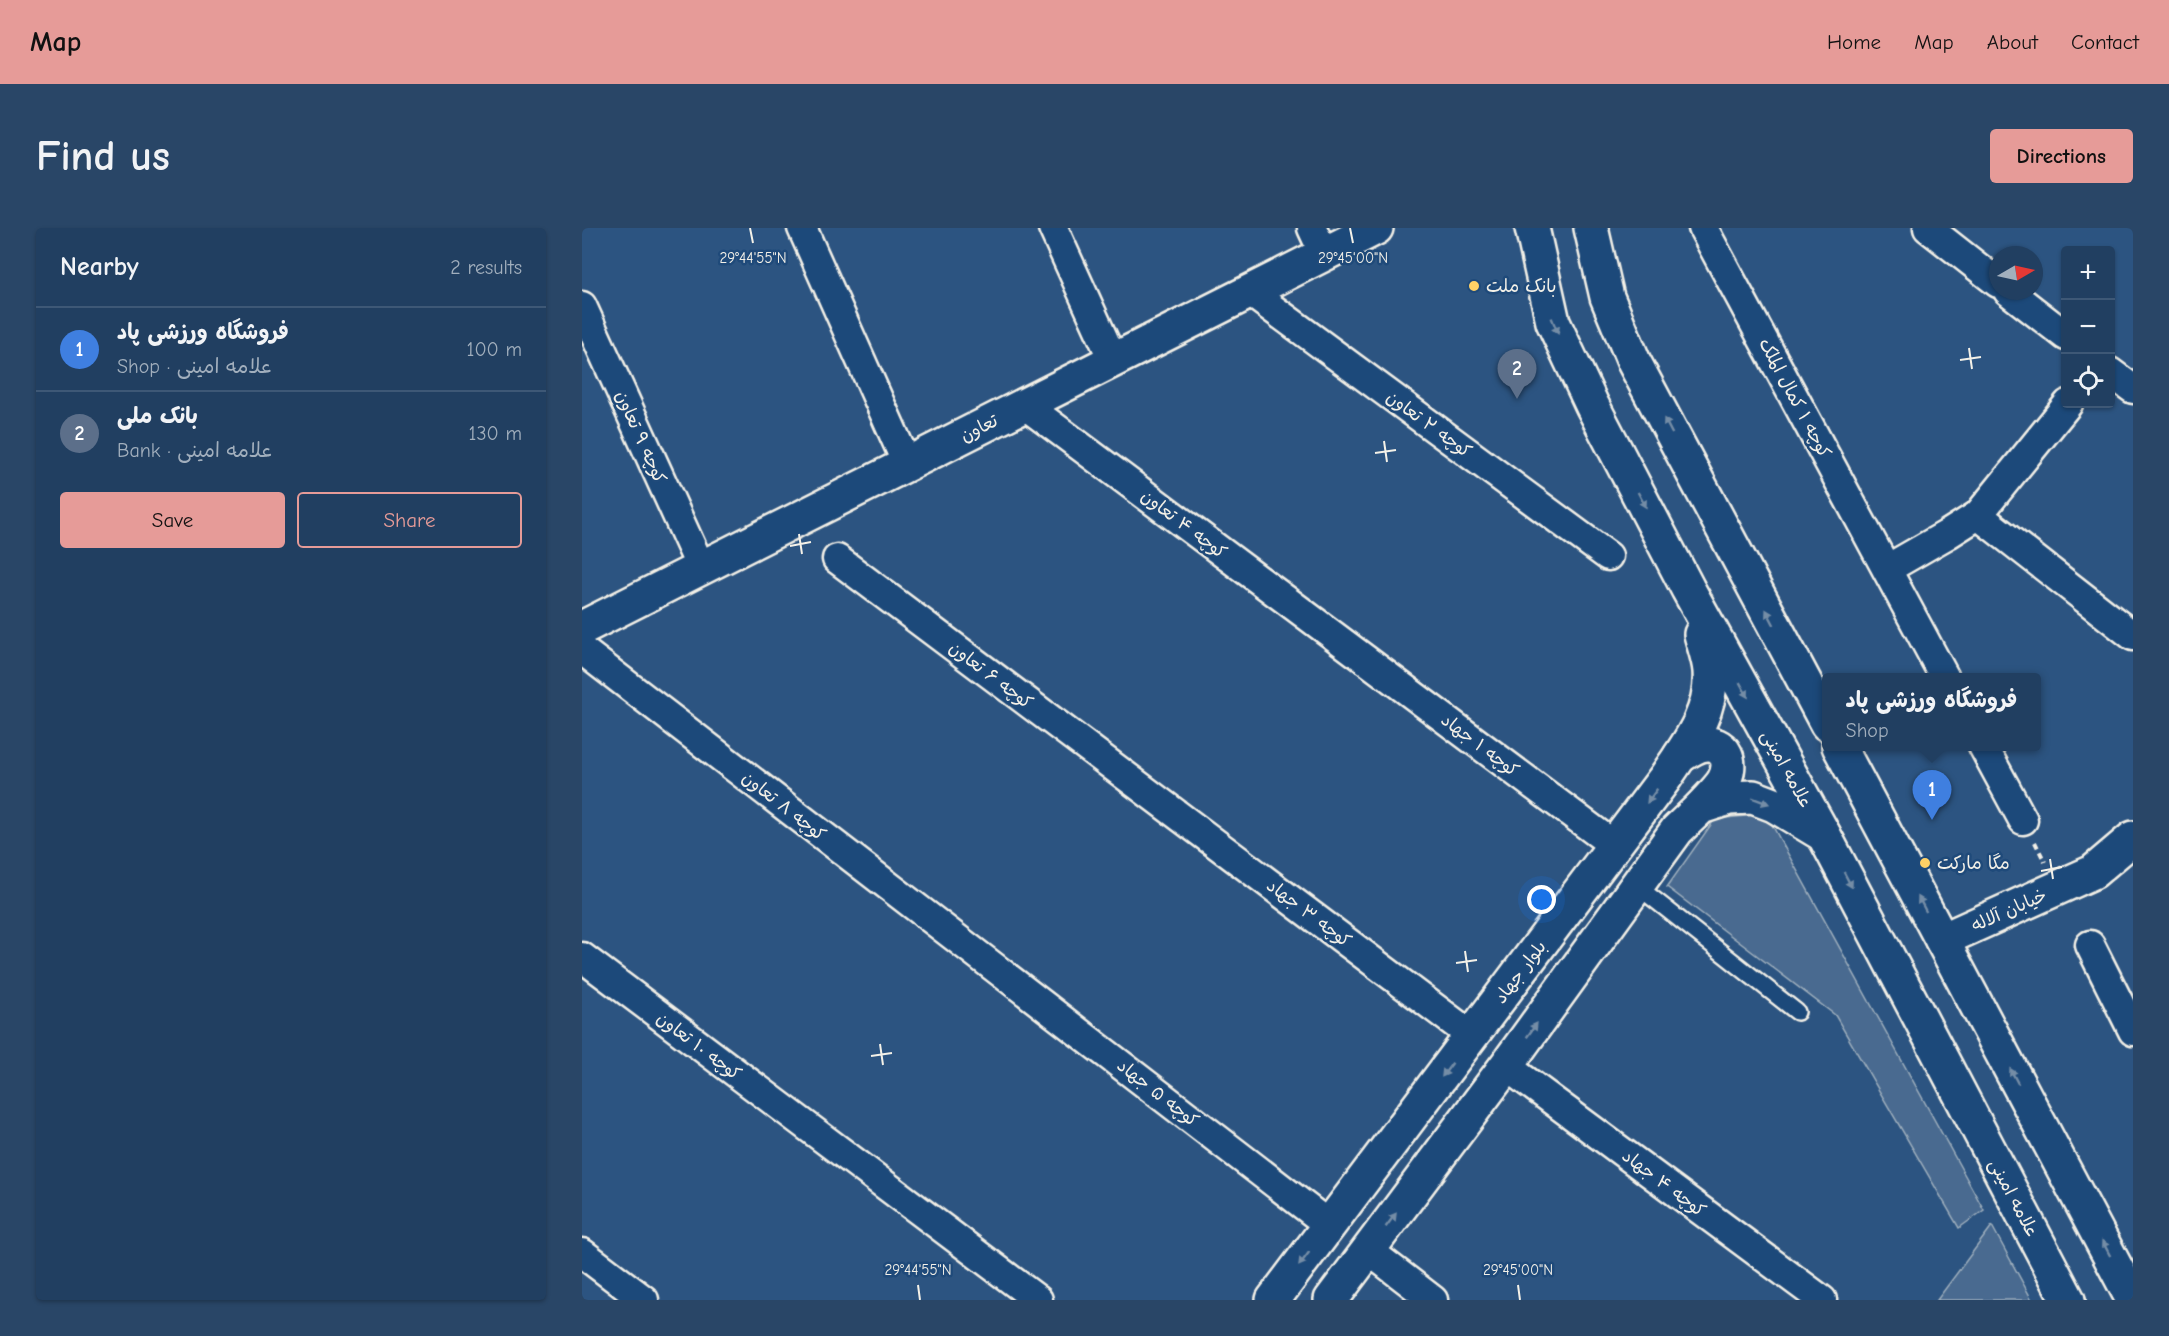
<!DOCTYPE html>
<meta charset="utf-8">
<style>
:root{--surface:#213f61;--page:#294667;--text:#f1f3f6;--muted:#a2afbd;--line:#3e5876;--accent:#e69b98}
body{margin:0;font-family:"Comic Neue","Playpen Sans Arabic",sans-serif;background:var(--page);color:var(--text)}
.controls{position:absolute;right:18px;top:18px;display:grid;overflow:hidden;border-radius:6px;box-shadow:0 2px 4px #0004}
.controls button{width:54px;height:54px;display:grid;place-items:center;padding:0;border:0;border-bottom:2px solid var(--line);background:var(--surface);color:var(--text);font:30px sans-serif}
.compass{position:absolute;left:1407px;top:18px;width:54px;height:54px;border-radius:50%;background:var(--surface);box-shadow:0 2px 4px #0004;rotate:81deg}
.you{position:absolute;left:960px;top:672px;width:21px;height:21px;margin:-15px;border:4px solid #fff;border-radius:50%;background:#1a73e8;box-shadow:0 0 0 9px #1a73e833}
.badge{display:grid;place-items:center;width:39px;height:39px;border-radius:50%;background:var(--accent);color:#fff;font-size:20px;font-weight:700}
.pin{position:absolute;translate:-50% -50px;filter:drop-shadow(0 2px 3px #0008)}
.pin::after{content:'';position:absolute;top:32px;width:21px;height:18px;background:inherit;clip-path:polygon(0 0,100% 0,50% 100%)}
.popup{position:absolute;left:1240px;top:445px;width:219px;height:78px;box-sizing:border-box;display:grid;place-content:center;border-radius:6px;background:var(--surface);filter:drop-shadow(0 2px 4px #0005);font-size:20px;white-space:nowrap;color:var(--muted)}
.popup b{font-size:22px;color:var(--text)}
.popup::after{content:'';position:absolute;left:50%;top:100%;margin-left:-12px;border:12px solid transparent;border-top-color:var(--surface)}
.list{margin:0;padding:0;list-style:none}
h2{display:flex;justify-content:space-between;align-items:center;height:78px;margin:0;padding:0 24px;font-size:26px}
h2 small{font-size:20px;font-weight:400;color:var(--muted)}
.list li{display:grid;grid-template-columns:39px 1fr auto;gap:18px;align-items:center;box-sizing:border-box;height:84px;padding:0 24px;border-top:2px solid var(--line)}
.list b{display:block;font-size:22px;white-space:nowrap}
.list p{margin:0;font-size:20px;white-space:nowrap;color:var(--muted)}
.list em{font-size:20px;font-style:normal;color:var(--muted)}
.actions{display:flex;gap:12px;padding:18px 24px}
.actions a{flex:1;padding:14px 0;border:2px solid var(--accent);border-radius:6px;text-align:center;font-size:21px;color:var(--accent)}
.actions .main{background:var(--accent);color:#111}
.icon{flex:none;width:33px;height:33px;fill:none;stroke:currentColor;stroke-width:2;stroke-linecap:round;stroke-linejoin:round}
.map{position:relative;flex:none;width:1551px;height:1072px;overflow:hidden;border-radius:6px}
header{display:flex;align-items:center;gap:36px;box-sizing:border-box;height:84px;padding:0 30px;background:var(--accent);color:#111}
header strong{font-size:28px}
nav{display:flex;gap:33px;margin-inline-start:auto;font-size:21px}
.intro{display:flex;align-items:center;justify-content:space-between;box-sizing:border-box;height:144px;padding:0 36px}
h1{margin:0;font-size:42px}
.button{padding:15px 27px;border-radius:6px;background:var(--accent);color:#111;font-size:21px;font-weight:700}
main{display:flex;gap:36px;padding:0 36px}
aside{flex:1;background:var(--surface);border-radius:6px;box-shadow:0 2px 4px #0004}
.map>svg:first-child{display:block}
</style>
<header>
<strong>Map</strong>
<nav><a>Home</a><a>Map</a><a>About</a><a>Contact</a></nav>
</header>
<div class="intro"><h1>Find us</h1><a class="button">Directions</a></div>
<main>
<aside>
<h2>Nearby<small>2 results</small></h2>
<ul class="list">
<li><span class="badge" style="background:#3f7fe0">1</span><div><b>فروشگاه ورزشی پاد</b><p>Shop · علامه امینی</p></div><em>100 m</em></li>
<li><span class="badge" style="background:#5c6f8a">2</span><div><b>بانک ملی</b><p>Bank · علامه امینی</p></div><em>130 m</em></li>
</ul>
<div class="actions"><a class="main">Save</a><a>Share</a></div>
</aside>
<div class="map">
<svg width="1551" height="1072" viewBox="0 0 1551 1072">
<rect width="100%" height="100%" fill="#2c5481"/>
<filter id="ink" filterUnits="userSpaceOnUse"><feTurbulence type="fractalNoise" baseFrequency=".0167" numOctaves="2"/><feDisplacementMap in="SourceGraphic" scale="12" xChannelSelector="R" yChannelSelector="G"/><feConvolveMatrix kernelMatrix="1 2 1 2 8 2 1 2 1" color-interpolation-filters="sRGB"/></filter>
<g filter="url(#ink)">
<!-- green -->
<g fill="#496b90" stroke="#9eaebc" stroke-width="1.5">
<polygon points="1184,586 1402,982 1377,1000 1253,787 1085,659 1133,591"/>
<polygon points="1410,998 1450,1072 1355,1072"/>
</g>
<g fill="none" stroke-linecap="round" stroke-linejoin="round">
<!-- lane casing -->
<g stroke="#f4f1e8" stroke-width="20">
<polyline id="lane" points="1054,657 1215,784"/>
</g>
<!-- street casing -->
<g stroke="#f4f1e8" stroke-width="33">
<g id="street">
<polyline points="220,0 325,236"/>
<polyline points="471,0 531,132"/>
<polyline points="730,0 742,26"/>
<polyline points="1121,0 1363,450"/>
<polyline points="1346,0 1416,55"/>
<polyline points="1426,63 1484,108"/>
<polyline points="668,64 1026,328"/>
<polyline points="0,78 119,340"/>
<polyline points="1528,144 1551,161"/>
<polyline points="443,177 1033,618"/>
<polyline points="1396,287 1551,408"/>
<polyline points="255,331 890,808"/>
<polyline points="1305,341 1366,306 1396,287 1486,176"/>
<polyline points="0,422 747,997"/>
<polyline points="1401,518 1441,592"/>
<polyline points="1508,717 1551,803"/>
<polyline points="0,729 456,1072"/>
<polyline points="924,838 1240,1072"/>
<polyline points="786,1022 851,1072"/>
<polyline points="0,1025 62,1072"/>
</g>
</g>
<!-- secondary casing -->
<g stroke="#f4f1e8" stroke-width="38">
<g id="secondary">
<polyline points="950,0 971,94 1010,177 1106,361 1242,607 1486,1072"/>
<polyline points="1009,0 1025,69 1052,134 1245,496"/>
<polyline points="0,400 794,0"/>
<polyline points="1257,518 1551,1072"/>
<path d="M1098,528C1105,524 1112,519 1119,517C1144,511 1152,536 1141,554C1135,563 1126,571 1119,579"/>
<polyline points="1360,712 1511,644 1551,610"/>
<path d="M691,1072L1083,550C1105,517 1131,485 1128,443C1127,431 1122,418 1119,406"/>
<polyline points="749,1072 924,838 1095,602 1119,579 1147,570 1171,569 1192,577 1242,607"/>
</g>
</g>
<!-- path -->
<polyline stroke="#f4f1e8" stroke-width="4" stroke-dasharray="6 4.5" stroke-linecap="butt" points="1453,614 1463,634"/>
<!-- lane -->
<use href="#lane" stroke="#1f4a7a" stroke-width="15"/>
<!-- street -->
<use href="#street" stroke="#1f4a7a" stroke-width="28"/>
<!-- secondary -->
<use href="#secondary" stroke="#1f4a7a" stroke-width="33"/>
</g>
<!-- one-way arrows -->
<defs><path id="oneway-solid" d="M-6-.8H1V-3.2L6.5 0L1 3.2V.8H-6Z" transform="scale(1.5)"/></defs>
<g fill="#748da6">
<use href="#oneway-solid" transform="translate(973 98) rotate(68)"/>
<use href="#oneway-solid" transform="translate(1086 198) rotate(-118)"/>
<use href="#oneway-solid" transform="translate(1060 272) rotate(62)"/>
<use href="#oneway-solid" transform="translate(1188 389) rotate(-118)"/>
<use href="#oneway-solid" transform="translate(1162 462) rotate(61)"/>
<use href="#oneway-solid" transform="translate(1070 568) rotate(126)"/>
<use href="#oneway-solid" transform="translate(1179 573) rotate(20)"/>
<use href="#oneway-solid" transform="translate(1266 652) rotate(62)"/>
<use href="#oneway-solid" transform="translate(1340 676) rotate(-118)"/>
<use href="#oneway-solid" transform="translate(950 802) rotate(-54)"/>
<use href="#oneway-solid" transform="translate(865 842) rotate(127)"/>
<use href="#oneway-solid" transform="translate(1432 848) rotate(-118)"/>
<use href="#oneway-solid" transform="translate(809 992) rotate(-53)"/>
<use href="#oneway-solid" transform="translate(1524 1020) rotate(-118)"/>
<use href="#oneway-solid" transform="translate(722 1031) rotate(127)"/>
</g>
</g>
<!-- ticks -->
<path fill="none" stroke="#f4f1e8" stroke-width="2" d="M168,0L171,15M768,0L771,15M1387,120L1390,141M1378,132L1399,129M802,213L805,234M793,225L814,222M217,306L220,326M208,318L229,314M1468,631L1471,651M1459,643L1480,639M883,723L886,744M874,735L895,732M298,816L301,837M289,828L310,825M336,1057L338,1072M936,1057L938,1072"/>
<!-- markers -->
<g fill="#ffd166" stroke="#1f4a7a" stroke-width="2">
<circle cx="892" cy="58" r="6"/>
<circle cx="1343" cy="635" r="6"/>
</g>
<g text-anchor="middle" stroke-width="5" stroke-linejoin="round" paint-order="stroke">
<!-- poi labels -->
<g font-size="18" fill="#f4f1e8" stroke="#1f4a7a" text-anchor="start">
<text x="904" y="64">بانک ملت</text>
<text x="1355" y="641">مگا مارکت</text>
</g>
<!-- street labels -->
<g font-size="18" fill="#f4f1e8" stroke="#1f4a7a">
<text transform="translate(1213 170) rotate(62)" y="6">کوچه ۱ کمال الملک</text>
<text transform="translate(847 196) rotate(36)" y="6">کوچه ۲ تعاون</text>
<text transform="translate(397 200) rotate(-27)" y="6">تعاون</text>
<text transform="translate(59 209) rotate(66)" y="6">کوچه ۹ تعاون</text>
<text transform="translate(602 296) rotate(37)" y="6">کوچه ۴ تعاون</text>
<text transform="translate(409 447) rotate(37)" y="6">کوچه ۶ تعاون</text>
<text transform="translate(898 517) rotate(37)" y="6">کوچه ۱ جهاد</text>
<text transform="translate(1205 541) rotate(61)" y="6">علامه امینی</text>
<text transform="translate(202 578) rotate(38)" y="6">کوچه ۸ تعاون</text>
<text transform="translate(1427 682) rotate(-24)" y="6">خیابان آلاله</text>
<text transform="translate(727 685) rotate(37)" y="6">کوچه ۳ جهاد</text>
<text transform="translate(938 744) rotate(-53)" y="6">بلوار جهاد</text>
<text transform="translate(117 818) rotate(37)" y="6">کوچه ۱۰ تعاون</text>
<text transform="translate(576 865) rotate(38)" y="6">کوچه ۵ جهاد</text>
<text transform="translate(1082 955) rotate(37)" y="6">کوچه ۴ جهاد</text>
<text transform="translate(1432 970) rotate(62)" y="6">علامه امینی</text>
</g>
</g>
<g font-size="15" text-anchor="middle" fill="#f4f1e8" stroke="#1f4a7a" stroke-width="5" stroke-linejoin="round" paint-order="stroke">
<text x="171" y="35">29°44'55"N</text>
<text x="771" y="35">29°45'00"N</text>
<text x="336" y="1047">29°44'55"N</text>
<text x="936" y="1047">29°45'00"N</text>
</g>
</svg>
<div class="controls">
<button>+</button>
<button>−</button>
<button><svg class="icon" aria-label="locate" viewBox="0 0 24 24"><circle cx="12" cy="12" r="6"/><path d="M12 2v4M12 18v4M2 12h4M18 12h4"/></svg></button>
</div>
<svg class="compass" viewBox="-18 -18 36 36"><path d="M0-13l5 13h-10z" fill="#e53935"/><path d="M0 13l5-13h-10z" fill="#a2afbd"/></svg>
<div class="you"></div>
<div class="pin badge" style="left:1350px;top:592px;background:#3f7fe0">1</div>
<div class="popup"><b>فروشگاه ورزشی پاد</b>Shop</div>
<div class="pin badge" style="left:935px;top:171px;background:#5c6f8a">2</div>
</div>
</main>
